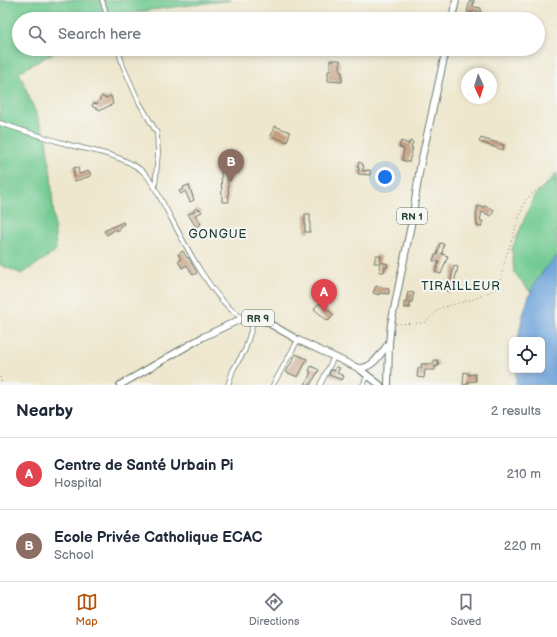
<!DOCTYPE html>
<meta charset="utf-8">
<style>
:root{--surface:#fff;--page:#f6f6f7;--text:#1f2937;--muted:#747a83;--line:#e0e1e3;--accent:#b45309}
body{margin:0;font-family:"Balsamiq Sans",sans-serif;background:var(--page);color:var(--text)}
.controls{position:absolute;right:12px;bottom:12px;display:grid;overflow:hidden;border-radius:6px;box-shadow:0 2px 6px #0003}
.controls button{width:36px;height:36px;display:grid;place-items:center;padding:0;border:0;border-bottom:1px solid var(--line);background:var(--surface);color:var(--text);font:20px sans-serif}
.compass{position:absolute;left:461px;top:68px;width:36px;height:36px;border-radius:50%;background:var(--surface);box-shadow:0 2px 6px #0003;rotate:176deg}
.you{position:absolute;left:385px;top:177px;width:14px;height:14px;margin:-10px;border:3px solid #fff;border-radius:50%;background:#1a73e8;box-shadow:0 0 0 6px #1a73e833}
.badge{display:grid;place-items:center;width:26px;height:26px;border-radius:50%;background:var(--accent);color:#fff;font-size:13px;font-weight:700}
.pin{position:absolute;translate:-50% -33px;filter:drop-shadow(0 1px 2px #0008)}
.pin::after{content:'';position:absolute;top:21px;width:14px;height:12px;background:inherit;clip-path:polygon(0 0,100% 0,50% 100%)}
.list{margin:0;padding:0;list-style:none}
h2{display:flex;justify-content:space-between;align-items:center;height:52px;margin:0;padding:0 16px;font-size:17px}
h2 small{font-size:13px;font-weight:400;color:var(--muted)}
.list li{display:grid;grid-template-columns:26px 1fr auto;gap:12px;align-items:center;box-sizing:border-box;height:72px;padding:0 16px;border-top:1px solid var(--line)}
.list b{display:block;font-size:15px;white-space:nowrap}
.list p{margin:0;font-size:13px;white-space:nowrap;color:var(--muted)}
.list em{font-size:13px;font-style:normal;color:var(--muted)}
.icon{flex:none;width:22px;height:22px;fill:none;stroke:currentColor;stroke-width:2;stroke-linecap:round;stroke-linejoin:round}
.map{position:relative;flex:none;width:557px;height:385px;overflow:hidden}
.search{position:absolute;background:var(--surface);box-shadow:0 2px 6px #0003;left:12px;right:12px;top:12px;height:44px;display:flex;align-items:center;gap:10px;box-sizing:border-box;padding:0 14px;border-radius:22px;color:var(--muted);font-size:15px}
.sheet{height:196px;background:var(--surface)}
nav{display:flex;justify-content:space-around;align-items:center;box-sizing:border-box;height:56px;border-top:1px solid var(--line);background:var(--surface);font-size:11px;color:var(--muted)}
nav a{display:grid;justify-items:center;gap:2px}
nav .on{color:var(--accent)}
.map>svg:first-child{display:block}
</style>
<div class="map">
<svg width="557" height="385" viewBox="0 0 557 385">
<rect width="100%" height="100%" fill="#f6f6f2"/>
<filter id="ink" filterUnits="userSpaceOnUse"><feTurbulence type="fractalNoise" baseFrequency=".025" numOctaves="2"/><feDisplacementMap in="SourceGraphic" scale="8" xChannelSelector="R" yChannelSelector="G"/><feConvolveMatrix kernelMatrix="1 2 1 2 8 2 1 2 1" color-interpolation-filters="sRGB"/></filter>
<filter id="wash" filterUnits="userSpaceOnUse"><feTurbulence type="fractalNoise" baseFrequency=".012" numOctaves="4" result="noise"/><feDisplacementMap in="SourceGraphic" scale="16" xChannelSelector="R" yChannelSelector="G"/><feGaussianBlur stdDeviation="0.9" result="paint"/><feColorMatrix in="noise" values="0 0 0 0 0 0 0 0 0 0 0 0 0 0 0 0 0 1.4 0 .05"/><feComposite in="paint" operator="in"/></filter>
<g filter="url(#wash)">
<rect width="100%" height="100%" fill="#eee7ce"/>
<!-- green -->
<g fill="#72cb92" stroke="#488463">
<polygon points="0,0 231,0 151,10 118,16 112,19 19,19 19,49 60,49 19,72 46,138 51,176 56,251 22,274 0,265"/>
<polygon points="557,173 557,256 536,282 531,293 514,272 512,249 534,196"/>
</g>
<!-- water -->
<path fill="#6ca3da" stroke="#467087" d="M557,256V385H516V370H542V340H518C521,321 526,300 535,283C541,273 549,264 557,256Z"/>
<g id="blocks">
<!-- building -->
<g fill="#c59e81">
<polygon points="470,0 474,0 473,6 474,7 481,8 481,12 473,11 473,13 467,12"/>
<polygon points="330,60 340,60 340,72 342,72 342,82 328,81 328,71 330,71"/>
<polygon points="102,96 106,98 111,96 113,104 101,110 93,107 92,105 94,103 97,104"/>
<polygon points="275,126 290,132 287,142 271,136"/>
<polygon points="481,138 504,145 503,150 479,142"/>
<polygon points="401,141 409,144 410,141 413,142 411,148 413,148 409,162 402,160 404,149 399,147"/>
<polygon points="359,162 363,164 362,165 364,166 362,171 370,170 370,175 358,174 359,168 357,167"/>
<polygon points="78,167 79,174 89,171 91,176 75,181 73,168"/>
<polygon points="221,168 227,168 229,202 222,202"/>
<polygon points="189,185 194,200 190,202 185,191 181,194 179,191 184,189 183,187"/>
<polygon points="478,206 484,207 485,206 494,210 491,216 482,212 480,221 483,221 481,227 477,226 476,215"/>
<polygon points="197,208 198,210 200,209 202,212 195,215 201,224 196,227 188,214 194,212 194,210"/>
<rect x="305" y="214" width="5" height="18"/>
<polygon points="123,222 124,224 119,227 120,229 117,231 116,229 107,235 104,231"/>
<polygon points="440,243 444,244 442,254 448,256 441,274 435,272 439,262 433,261 435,255 437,255"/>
<polygon points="183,251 187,258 188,257 197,273 193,275 187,265 182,268 178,261 181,260 178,254"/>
<polygon points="376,255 381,256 380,262 388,264 387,268 385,267 384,272 379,272 380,263 374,263"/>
<polygon points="454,266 458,267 454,283 450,292 446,290 447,286 449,287"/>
<polygon points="376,286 389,289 389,294 379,293 379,295 373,293"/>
<polygon points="408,292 414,293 412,302 410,302 410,308 404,307 404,302 406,303"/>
<polygon points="319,303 334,315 328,321 314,309"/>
<polygon points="296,354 307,359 298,377 286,372"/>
<polygon points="434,360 437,360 439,366 435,366 435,370 425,370 424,378 417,377 418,369 419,368 422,369 421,364 434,364"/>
<polygon points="311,366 319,370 310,385 305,385 311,372 309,371"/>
<polygon points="336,367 340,368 337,373 344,376 342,380 329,375 331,370 334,371"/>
<polygon points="464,372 468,373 468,375 475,374 476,381 468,382 467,385 463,385"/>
</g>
</g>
</g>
<g filter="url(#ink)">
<use href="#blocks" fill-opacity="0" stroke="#67786a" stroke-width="1"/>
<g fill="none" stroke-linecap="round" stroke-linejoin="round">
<!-- minor casing -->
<g stroke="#67786a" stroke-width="5.5">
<g id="minor">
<polyline points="102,0 108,19"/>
<polyline points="118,49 123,66 139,102 157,133 158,153 155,187"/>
<path d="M0,123C23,131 46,138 70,145C93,151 121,155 141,170C151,177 158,194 164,205C181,236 212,302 243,318"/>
<polyline points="228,385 233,370 245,350 255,317"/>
<polyline points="273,385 298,340"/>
<polyline points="320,385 334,357"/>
<polyline points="363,385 368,375"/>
</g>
</g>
<!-- primary casing -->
<g stroke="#67786a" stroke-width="8">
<g id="primary">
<polyline points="452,19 456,0"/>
<polyline points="358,368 380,385"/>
<path d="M120,385L203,337L243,318L255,317L265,321L298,340L358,368C373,369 380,354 389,343"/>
<polyline points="388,385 389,343 391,324 412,220 420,167 446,49"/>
</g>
</g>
<!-- path -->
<g stroke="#67786a" stroke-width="1" stroke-dasharray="1 3" stroke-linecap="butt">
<polyline points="396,324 424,323 440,308 474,299 498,288 507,253 525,201 530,195 557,178"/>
<polyline points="0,377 2,385"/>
</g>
<!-- minor -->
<use href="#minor" stroke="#fff" stroke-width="4"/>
<!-- primary -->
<use href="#primary" stroke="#fff" stroke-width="6"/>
</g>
</g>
<g text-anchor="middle" stroke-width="4" stroke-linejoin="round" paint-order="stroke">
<!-- shield labels -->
<g fill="#f6f6f2" stroke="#60746d" stroke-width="1">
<rect x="397" y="208" width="30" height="16" rx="3"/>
<rect x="242" y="310" width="32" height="16" rx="3"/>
</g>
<g font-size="10" font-weight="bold" fill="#1f3d34">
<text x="412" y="220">RN 1</text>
<text x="258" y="322">RR 9</text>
</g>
<!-- neighbourhood labels -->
<g font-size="12" letter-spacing="1" fill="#1f3d34" stroke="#f6f6f2">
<text x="218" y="238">GONGUE</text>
<text x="461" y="290">TIRAILLEUR</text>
</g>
</g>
</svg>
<div class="controls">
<button><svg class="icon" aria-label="locate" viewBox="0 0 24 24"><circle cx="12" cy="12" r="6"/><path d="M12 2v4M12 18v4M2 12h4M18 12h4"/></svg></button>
</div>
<svg class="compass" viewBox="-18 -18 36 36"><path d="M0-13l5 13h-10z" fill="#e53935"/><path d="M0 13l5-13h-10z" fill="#747a83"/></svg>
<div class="you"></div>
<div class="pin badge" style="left:324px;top:312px;background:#e0444e">A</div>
<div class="pin badge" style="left:231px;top:182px;background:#8d6e63">B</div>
<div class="search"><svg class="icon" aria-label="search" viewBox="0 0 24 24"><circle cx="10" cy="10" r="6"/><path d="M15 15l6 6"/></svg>Search here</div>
</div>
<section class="sheet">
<h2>Nearby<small>2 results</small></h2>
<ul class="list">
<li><span class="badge" style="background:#e0444e">A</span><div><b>Centre de Santé Urbain Pi</b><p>Hospital</p></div><em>210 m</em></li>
<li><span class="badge" style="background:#8d6e63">B</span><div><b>Ecole Privée Catholique ECAC</b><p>School</p></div><em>220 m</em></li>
</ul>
</section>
<nav>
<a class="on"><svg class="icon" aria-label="map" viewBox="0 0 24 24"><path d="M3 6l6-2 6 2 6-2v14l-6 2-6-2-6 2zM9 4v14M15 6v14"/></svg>Map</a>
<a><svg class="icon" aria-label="directions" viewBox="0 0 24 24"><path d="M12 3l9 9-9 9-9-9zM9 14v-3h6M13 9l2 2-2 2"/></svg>Directions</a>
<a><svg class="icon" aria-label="saved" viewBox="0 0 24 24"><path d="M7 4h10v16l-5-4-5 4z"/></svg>Saved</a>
</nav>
